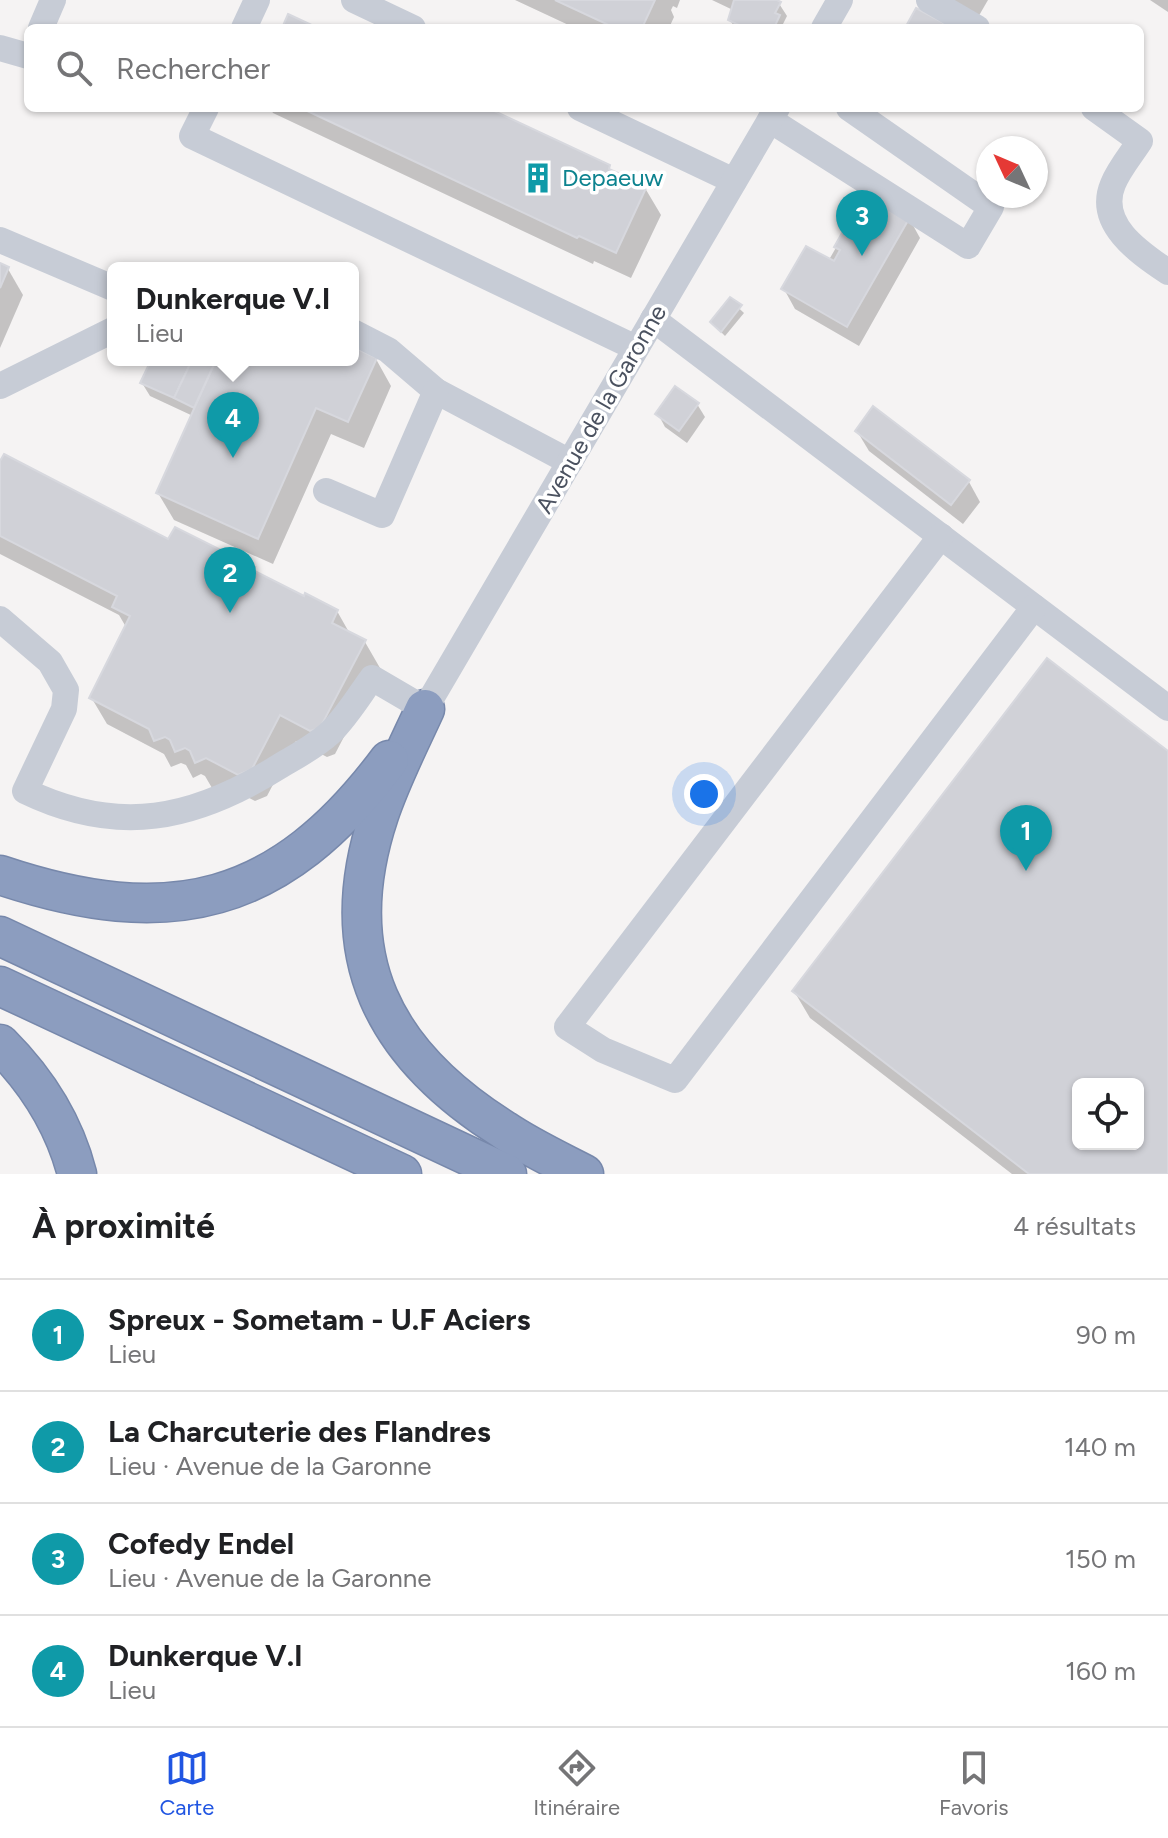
<!DOCTYPE html>
<html lang="fr">
<meta charset="utf-8">
<style>
:root{--surface:#fff;--page:#f6f6f6;--text:#202124;--muted:#757577;--line:#e0e0e0;--accent:#2055e2}
body{margin:0;font-family:Figtree,sans-serif;background:var(--page);color:var(--text)}
.controls{position:absolute;right:24px;bottom:24px;display:grid;overflow:hidden;border-radius:12px;box-shadow:0 2px 6px #0004}
.controls button{width:72px;height:72px;display:grid;place-items:center;padding:0;border:0;border-bottom:2px solid var(--line);background:var(--surface);color:var(--text);font:40px sans-serif}
.compass{position:absolute;left:976px;top:136px;width:72px;height:72px;border-radius:50%;background:var(--surface);box-shadow:0 2px 6px #0004;rotate:314deg}
.you{position:absolute;left:704px;top:794px;width:28px;height:28px;margin:-20px;border:6px solid #fff;border-radius:50%;background:#1a73e8;box-shadow:0 0 0 12px #1a73e833}
.badge{display:grid;place-items:center;width:52px;height:52px;border-radius:50%;background:var(--accent);color:#fff;font-size:26px;font-weight:700}
.pin{position:absolute;translate:-50% -66px;filter:drop-shadow(0 2px 4px #0008)}
.pin::after{content:'';position:absolute;top:42px;width:28px;height:24px;background:inherit;clip-path:polygon(0 0,100% 0,50% 100%)}
.popup{position:absolute;left:107px;top:262px;width:252px;height:104px;box-sizing:border-box;display:grid;place-content:center;border-radius:12px;background:var(--surface);filter:drop-shadow(0 2px 6px #0005);font-size:26px;white-space:nowrap;color:var(--muted)}
.popup b{font-size:30px;color:var(--text)}
.popup::after{content:'';position:absolute;left:50%;top:100%;margin-left:-16px;border:16px solid transparent;border-top-color:var(--surface)}
.list{margin:0;padding:0;list-style:none}
h2{display:flex;justify-content:space-between;align-items:center;height:104px;margin:0;padding:0 32px;font-size:34px}
h2 small{font-size:26px;font-weight:400;color:var(--muted)}
.list li{display:grid;grid-template-columns:52px 1fr auto;gap:24px;align-items:center;box-sizing:border-box;height:112px;padding:0 32px;border-top:2px solid var(--line)}
.list b{display:block;font-size:30px;white-space:nowrap}
.list p{margin:0;font-size:26px;white-space:nowrap;color:var(--muted)}
.list em{font-size:26px;font-style:normal;color:var(--muted)}
.icon{flex:none;width:44px;height:44px;fill:none;stroke:currentColor;stroke-width:2;stroke-linecap:round;stroke-linejoin:round}
.map{position:relative;flex:none;width:1168px;height:1174px;overflow:hidden}
.search{position:absolute;background:var(--surface);box-shadow:0 2px 6px #0004;left:24px;right:24px;top:24px;height:88px;display:flex;align-items:center;gap:20px;box-sizing:border-box;padding:0 28px;border-radius:12px;color:var(--muted);font-size:30px}
.sheet{height:552px;background:var(--surface)}
nav{display:flex;justify-content:space-around;align-items:center;box-sizing:border-box;height:112px;border-top:2px solid var(--line);background:var(--surface);font-size:22px;color:var(--muted)}
nav a{display:grid;justify-items:center;gap:4px}
nav .on{color:var(--accent)}
.map>svg:first-child{display:block}
</style>
<div class="map">
<svg width="1168" height="1174" viewBox="0 0 1168 1174">
<rect width="100%" height="100%" fill="#f5f3f3"/>
<!-- shadow -->
<g fill="#0003" fill-rule="evenodd">
<polygon points="515,0 680,0 677,8 673,6 671,10 674,17 669,28 575,28"/>
<polygon points="712,0 779,0 778,2 787,16 783,24 785,28 735,28 730,20 733,10"/>
<polygon points="950,0 988,0 977,19"/>
<polygon points="1150,0 1168,0 1168,12"/>
<polygon points="270,108 483,108 608,167 612,173 645,188 661,215 631,278 594,261 593,264 273,113"/>
<polygon points="867,194 909,218 920,238 859,346 795,309 784,289 833,263 830,258"/>
<polygon points="0,265 8,269 23,295 0,348"/>
<polygon points="730,300 744,313 725,336 712,323"/>
<polygon points="353,349 376,359 391,386 364,448 331,434 273,564 174,520 158,493 193,416 150,396 142,383 153,360 316,360 332,368 335,360 353,360"/>
<polygon points="697,404 705,417 687,443 665,427 658,414"/>
<polygon points="857,431 969,482 980,502 963,524 869,451"/>
<polygon points="0,465 169,542 254,569 257,575 337,611 350,634 365,642 380,668 335,754 327,757 296,741 267,796 255,801 222,784 212,788 205,776 201,774 193,778 186,765 181,763 171,767 164,754 107,724 91,697 126,627 119,615 0,554"/>
<path d="M1168,753V1174H1012L810,1018L794,991ZM1078,1084H1138V1144H1078Z"/>
</g>
<!-- building -->
<g fill="#d0d1d7" stroke="#d7d8de" stroke-width="2" fill-rule="evenodd">
<polygon points="555,0 655,0 642,28 615,28"/>
<polygon points="734,0 777,0 781,2 775,13 780,15 774,28 745,28 728,20"/>
<polygon points="916,8 944,23 941,28 905,28"/>
<polygon points="288,14 318,28 282,28"/>
<polygon points="301,108 488,108 610,165 609,169 647,186 616,253 579,236 577,238"/>
<polygon points="866,191 910,217 847,327 781,289 806,246 834,261 840,250 834,247"/>
<polygon points="0,263 9,267 0,288"/>
<polygon points="730,297 742,305 721,332 710,322"/>
<polygon points="353,347 377,358 348,422 316,408 258,539 156,493 216,360 320,360 331,365 333,360 353,360"/>
<polygon points="151,360 192,360 174,398 140,383"/>
<polygon points="192,360 216,360 194,408 174,398"/>
<polygon points="675,386 699,403 679,431 655,414"/>
<polygon points="873,406 970,480 951,505 855,431"/>
<polygon points="4,454 168,539 175,527 255,567 253,570 304,596 305,593 338,610 332,623 366,640 320,728 310,731 280,715 252,769 238,775 206,758 195,763 190,751 185,748 175,752 170,740 165,737 154,741 149,729 89,698 130,616 112,607 117,596 0,536 0,461"/>
<path d="M1047,658L1168,751V1174H1029L792,991ZM1078,1084H1138V1144H1078Z"/>
</g>
<g fill="none" stroke-linecap="round" stroke-linejoin="round">
<!-- highway casing -->
<g stroke="#7788ab" stroke-width="41">
<g id="highway">
<path d="M425,709C409,744 391,779 379,815C332,956 383,1054 504,1130C529,1147 557,1160 584,1174"/>
<path d="M0,875C170,932 280,906 389,760"/>
<polyline points="0,936 507,1174"/>
<polyline points="0,986 402,1174"/>
<path d="M0,1044C37,1081 64,1123 77,1174"/>
</g>
</g>
<!-- minor -->
<g stroke="#c7ccd6" stroke-width="26">
<polyline points="354,0 413,28"/>
<polyline points="929,0 977,28"/>
<polyline points="41,28 53,0"/>
<polyline points="244,28 257,0"/>
<polyline points="824,28 840,0"/>
<polyline points="0,48 28,56"/>
<polyline points="206,108 192,136 636,348"/>
<polyline points="580,108 734,181"/>
<path d="M1094,108L1140,141C1131,155 1119,169 1113,184C1096,224 1140,253 1168,272"/>
<polyline points="770,120 968,246 991,207 849,108"/>
<polyline points="0,240 113,288"/>
<polyline points="653,319 1168,708"/>
<polyline points="353,332 388,350 436,391 570,462"/>
<polyline points="0,386 113,330"/>
<polyline points="326,491 382,515 436,391"/>
<polyline points="941,536 567,1027 603,1050 675,1080 1034,607"/>
<path d="M0,619L50,662L66,690L64,709L25,791C118,836 194,820 280,766C297,756 316,746 331,732C347,716 359,696 372,678L425,709L777,108"/>
</g>
<!-- highway -->
<use href="#highway" stroke="#8c9dbf" stroke-width="38"/>
</g>
<!-- icons -->
<defs>
<g id="building-bare" transform="scale(2.4)"><path d="M-4-6H4V6H1V3H-1V6H-4ZM-2.5-4.3h1.7v1.8h-1.7ZM.8-4.3h1.7v1.8H.8ZM-2.5-1h1.7V.8h-1.7ZM.8-1h1.7V.8H.8Z" fill="#0f9aa8" stroke="#fff" stroke-width="2.5" paint-order="stroke"/></g>
</defs>
<g fill-rule="evenodd">
<use href="#building-bare" x="538" y="178"/>
</g>
<g text-anchor="middle" stroke-width="7" stroke-linejoin="round" paint-order="stroke">
<!-- culture labels -->
<g font-size="24" fill="#0d838f" stroke="#fff" text-anchor="start">
<text x="562" y="186">Depaeuw</text>
</g>
<!-- street labels -->
<g font-size="24" fill="#4b5260" stroke="#fff">
<text transform="translate(601 409) rotate(-60)" y="8">Avenue de la Garonne</text>
</g>
</g>
</svg>
<div class="controls">
<button><svg class="icon" aria-label="locate" viewBox="0 0 24 24"><circle cx="12" cy="12" r="6"/><path d="M12 2v4M12 18v4M2 12h4M18 12h4"/></svg></button>
</div>
<svg class="compass" viewBox="-18 -18 36 36"><path d="M0-13l5 13h-10z" fill="#e53935"/><path d="M0 13l5-13h-10z" fill="#757577"/></svg>
<div class="you"></div>
<div class="pin badge" style="left:1026px;top:871px;background:#0f9aa8">1</div>
<div class="pin badge" style="left:230px;top:613px;background:#0f9aa8">2</div>
<div class="pin badge" style="left:862px;top:256px;background:#0f9aa8">3</div>
<div class="pin badge" style="left:233px;top:458px;background:#0f9aa8">4</div>
<div class="popup"><b>Dunkerque V.I</b>Lieu</div>
<div class="search"><svg class="icon" aria-label="search" viewBox="0 0 24 24"><circle cx="10" cy="10" r="6"/><path d="M15 15l6 6"/></svg>Rechercher</div>
</div>
<section class="sheet">
<h2>À proximité<small>4 résultats</small></h2>
<ul class="list">
<li><span class="badge" style="background:#0f9aa8">1</span><div><b>Spreux - Sometam - U.F Aciers</b><p>Lieu</p></div><em>90 m</em></li>
<li><span class="badge" style="background:#0f9aa8">2</span><div><b>La Charcuterie des Flandres</b><p>Lieu · Avenue de la Garonne</p></div><em>140 m</em></li>
<li><span class="badge" style="background:#0f9aa8">3</span><div><b>Cofedy Endel</b><p>Lieu · Avenue de la Garonne</p></div><em>150 m</em></li>
<li><span class="badge" style="background:#0f9aa8">4</span><div><b>Dunkerque V.I</b><p>Lieu</p></div><em>160 m</em></li>
</ul>
</section>
<nav>
<a class="on"><svg class="icon" aria-label="map" viewBox="0 0 24 24"><path d="M3 6l6-2 6 2 6-2v14l-6 2-6-2-6 2zM9 4v14M15 6v14"/></svg>Carte</a>
<a><svg class="icon" aria-label="directions" viewBox="0 0 24 24"><path d="M12 3l9 9-9 9-9-9zM9 14v-3h6M13 9l2 2-2 2"/></svg>Itinéraire</a>
<a><svg class="icon" aria-label="saved" viewBox="0 0 24 24"><path d="M7 4h10v16l-5-4-5 4z"/></svg>Favoris</a>
</nav>
